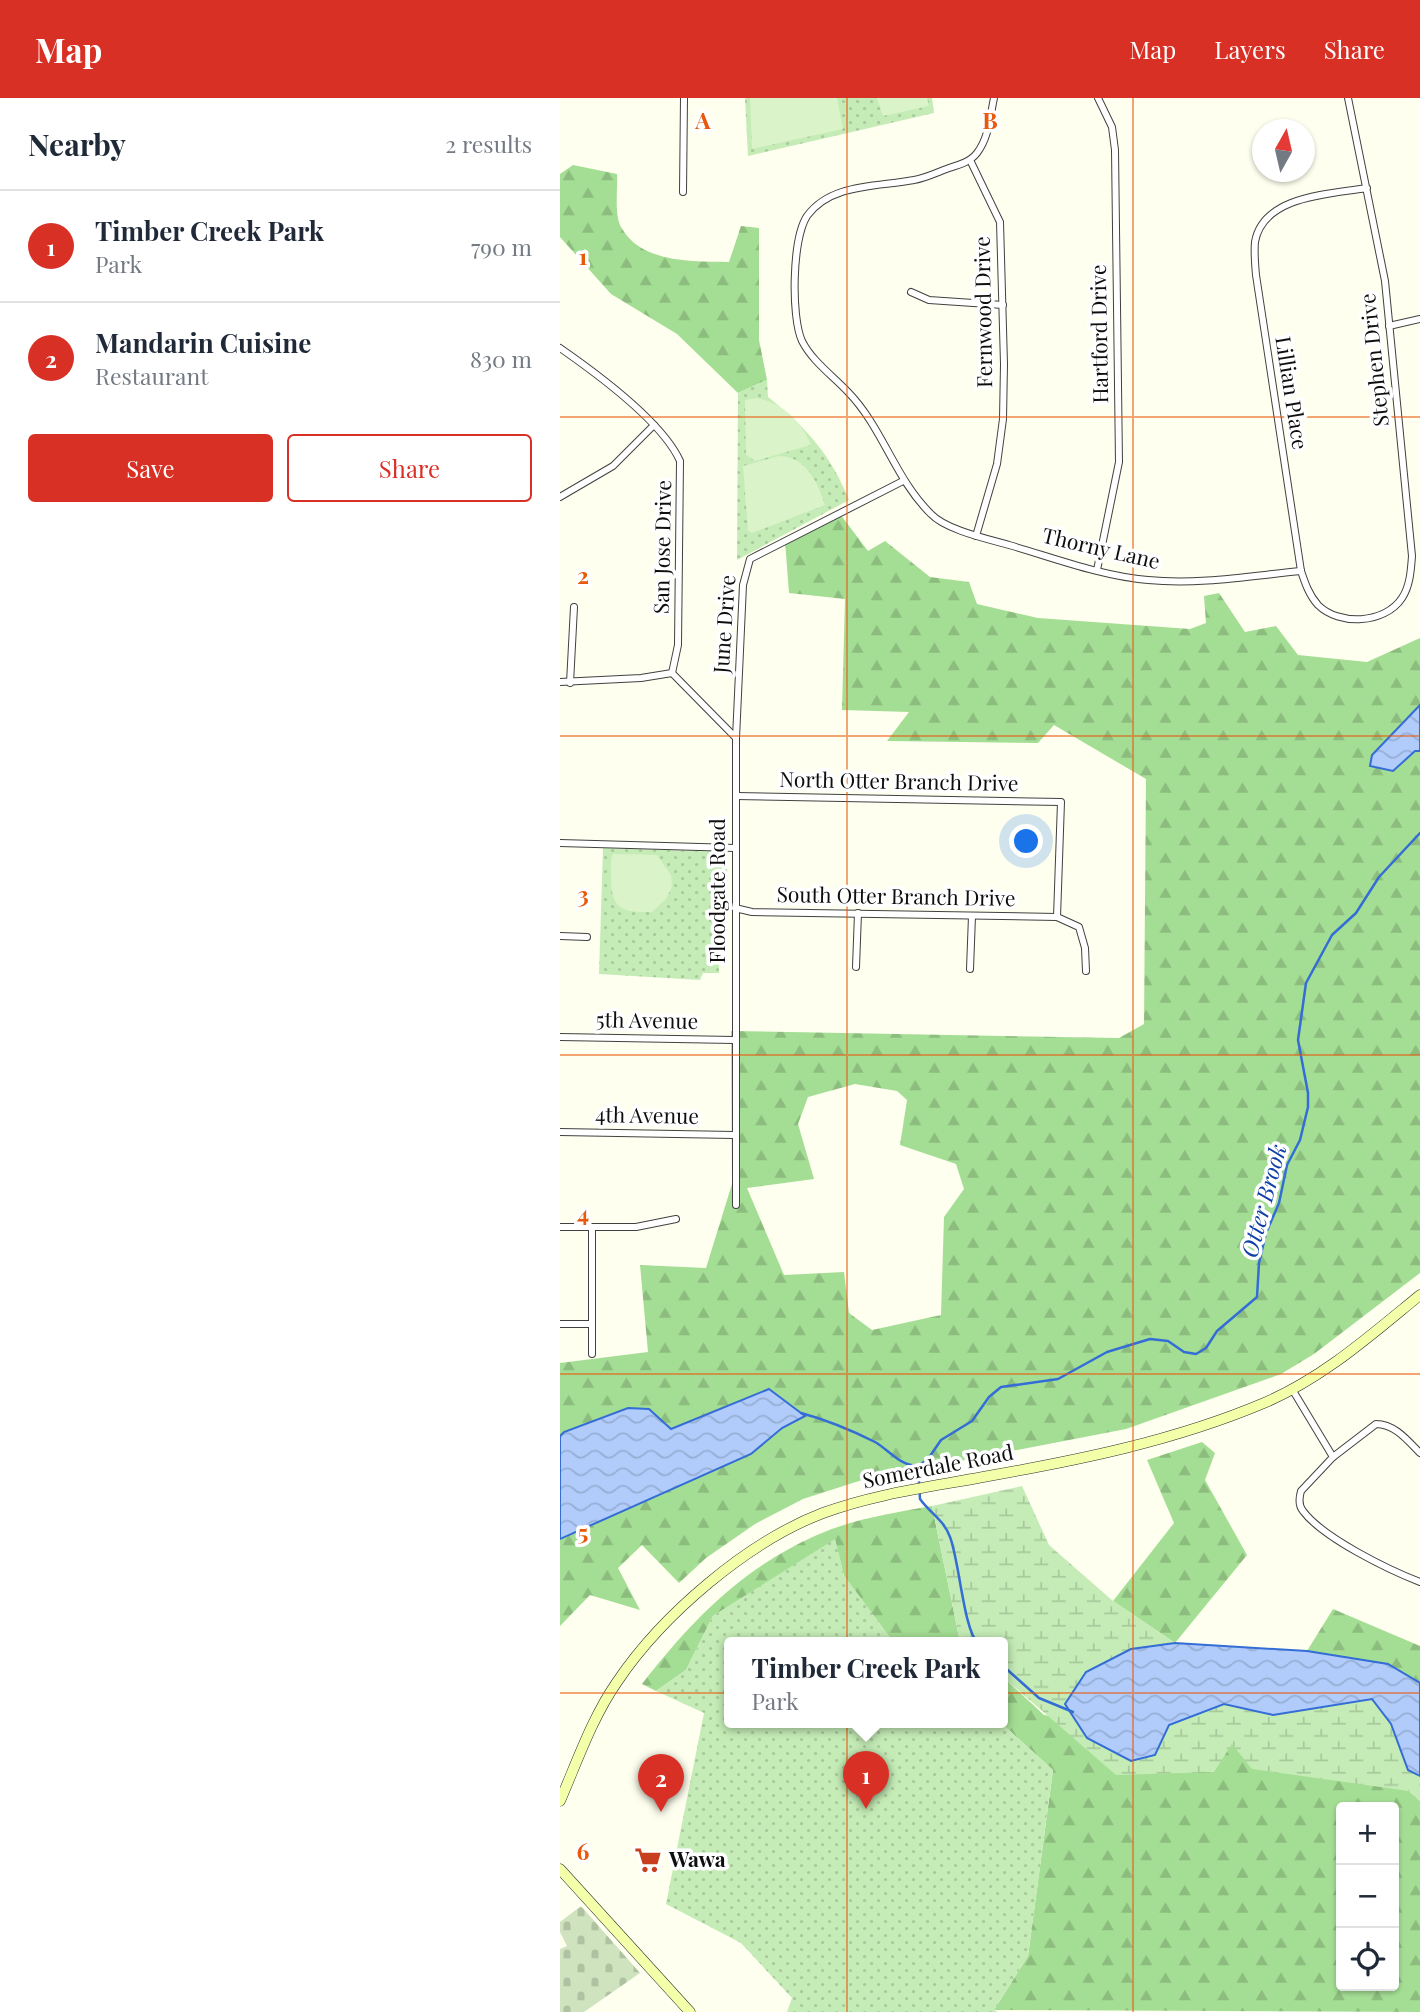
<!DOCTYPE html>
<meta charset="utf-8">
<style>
:root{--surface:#fff;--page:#f2f2f3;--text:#1f2937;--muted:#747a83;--line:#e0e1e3;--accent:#d93025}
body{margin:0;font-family:"Playfair Display",serif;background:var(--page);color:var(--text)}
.controls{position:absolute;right:21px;bottom:21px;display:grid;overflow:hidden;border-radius:7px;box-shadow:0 2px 5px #0004}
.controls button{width:63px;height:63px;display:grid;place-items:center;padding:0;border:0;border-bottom:2px solid var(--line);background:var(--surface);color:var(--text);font:35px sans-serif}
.compass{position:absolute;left:692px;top:21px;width:63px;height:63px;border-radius:50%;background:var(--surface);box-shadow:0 2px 5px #0004;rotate:8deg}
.you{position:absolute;left:467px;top:744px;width:24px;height:24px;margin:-18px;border:5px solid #fff;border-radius:50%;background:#1a73e8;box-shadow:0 0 0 10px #1a73e833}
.badge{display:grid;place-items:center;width:46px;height:46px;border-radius:50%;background:var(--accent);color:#fff;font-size:23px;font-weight:700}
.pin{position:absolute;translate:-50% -58px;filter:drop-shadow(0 2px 4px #0008)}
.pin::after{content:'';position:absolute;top:37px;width:24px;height:21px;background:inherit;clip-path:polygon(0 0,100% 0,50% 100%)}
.popup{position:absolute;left:164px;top:1539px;width:284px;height:91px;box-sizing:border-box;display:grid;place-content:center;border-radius:7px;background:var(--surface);filter:drop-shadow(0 2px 5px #0005);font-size:23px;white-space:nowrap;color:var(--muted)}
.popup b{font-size:26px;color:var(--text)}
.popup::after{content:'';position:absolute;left:50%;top:100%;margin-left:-14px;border:14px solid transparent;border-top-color:var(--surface)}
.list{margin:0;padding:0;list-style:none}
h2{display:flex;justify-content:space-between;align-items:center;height:91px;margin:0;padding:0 28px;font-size:30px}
h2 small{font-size:23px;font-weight:400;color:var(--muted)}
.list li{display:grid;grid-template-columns:46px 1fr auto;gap:21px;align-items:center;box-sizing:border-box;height:112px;padding:0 28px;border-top:2px solid var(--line)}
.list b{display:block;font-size:26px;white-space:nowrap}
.list p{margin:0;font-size:23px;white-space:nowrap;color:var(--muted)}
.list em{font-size:23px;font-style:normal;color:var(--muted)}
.actions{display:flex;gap:14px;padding:21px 28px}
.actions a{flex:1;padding:16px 0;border:2px solid var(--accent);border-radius:7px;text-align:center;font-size:24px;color:var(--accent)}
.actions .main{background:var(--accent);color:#fff}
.icon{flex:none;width:38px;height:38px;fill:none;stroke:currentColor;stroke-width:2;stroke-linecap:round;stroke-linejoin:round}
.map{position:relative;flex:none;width:860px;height:1914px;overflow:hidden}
header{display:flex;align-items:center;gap:42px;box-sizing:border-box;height:98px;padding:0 35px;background:var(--accent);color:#fff}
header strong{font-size:33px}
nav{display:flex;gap:38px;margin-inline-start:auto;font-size:24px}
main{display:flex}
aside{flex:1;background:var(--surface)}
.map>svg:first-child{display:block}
</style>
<header>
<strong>Map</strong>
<nav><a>Map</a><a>Layers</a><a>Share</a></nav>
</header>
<main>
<aside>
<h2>Nearby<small>2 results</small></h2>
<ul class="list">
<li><span class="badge">1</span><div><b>Timber Creek Park</b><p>Park</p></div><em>790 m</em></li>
<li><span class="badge">2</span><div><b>Mandarin Cuisine</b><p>Restaurant</p></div><em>830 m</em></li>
</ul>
<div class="actions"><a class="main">Save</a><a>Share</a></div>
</aside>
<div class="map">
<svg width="860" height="1914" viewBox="0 0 860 1914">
<defs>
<pattern id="forest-firs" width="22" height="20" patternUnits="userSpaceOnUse" patternTransform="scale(1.75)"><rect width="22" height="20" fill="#a4de94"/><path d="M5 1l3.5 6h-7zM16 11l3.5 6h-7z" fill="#8cbd7e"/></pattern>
<pattern id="wetland-marsh" width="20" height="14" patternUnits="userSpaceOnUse" patternTransform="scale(1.75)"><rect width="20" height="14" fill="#c5ecb6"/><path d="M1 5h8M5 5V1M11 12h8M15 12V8" fill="none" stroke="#a8c99b"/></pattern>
<pattern id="cemetery-stones" width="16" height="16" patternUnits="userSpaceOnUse" patternTransform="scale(1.75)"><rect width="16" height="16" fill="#cee3be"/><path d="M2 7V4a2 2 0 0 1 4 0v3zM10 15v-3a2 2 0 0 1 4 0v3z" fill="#b0c2a2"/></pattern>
<pattern id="park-dots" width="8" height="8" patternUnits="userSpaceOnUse" patternTransform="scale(1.75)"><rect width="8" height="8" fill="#c5ecb6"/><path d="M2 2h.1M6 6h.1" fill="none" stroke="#a8c99b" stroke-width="1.8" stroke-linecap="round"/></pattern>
<pattern id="water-waves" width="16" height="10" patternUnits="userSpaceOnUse" patternTransform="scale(1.75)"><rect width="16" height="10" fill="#b1ccfa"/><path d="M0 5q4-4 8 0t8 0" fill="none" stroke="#97aed5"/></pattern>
</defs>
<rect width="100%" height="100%" fill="#feffef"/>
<!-- forest -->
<g fill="url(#forest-firs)" fill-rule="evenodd">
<path d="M13,67L57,76C58,90 54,117 61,129C81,166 134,163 169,164L181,128L199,130V242L207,282L178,295L117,236L51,196L0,139V76Z"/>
<path d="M280,416L308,453L325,443L370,479L409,484L417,506L478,520L630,531L646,525L644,498L659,495L685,534L716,528L738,557L807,564L860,540V1175L754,1256L721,1276L566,1331L302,1382L243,1401L195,1426L146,1460L119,1485L82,1447L58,1470L80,1512L30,1497L0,1528V1441L191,1356L222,1330L245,1318L209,1291L111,1331L89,1311L69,1310L0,1338V1265L88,1254L80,1167L146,1170L172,1086L171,933L559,940L584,926L586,681L494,627L478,645L327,643L349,614L282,612L285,501L229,495L225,443ZM295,986L337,993L347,1002L340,1047L396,1066L404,1091L384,1119L381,1217L312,1232L289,1215L284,1174L224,1177L187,1090L254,1081L238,1026L248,999Z"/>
<polygon points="642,1344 655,1355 645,1382 687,1457 615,1545 553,1503 614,1425 587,1362"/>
<path d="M372,1408L399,1539L405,1545H334L284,1478L275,1442L153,1518L126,1572L96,1593L82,1586C131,1523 182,1470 257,1437C293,1421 333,1415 372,1408Z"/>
<polygon points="773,1511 860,1548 860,1585 828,1566 747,1553"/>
<path d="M443,1579L484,1617L672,1645L849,1693L860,1703V1914L434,1912L468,1858L493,1672L441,1625ZM781,1709H834V1888H781Z"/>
</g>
<!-- wetland -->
<polygon fill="url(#wetland-marsh)" points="462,1388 489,1447 553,1503 615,1545 571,1551 595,1657 609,1627 664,1606 713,1617 812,1601 831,1626 848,1672 860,1678 860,1703 849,1693 692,1671 672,1646 654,1674 556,1677 443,1579 442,1545 405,1545 399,1539 372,1408"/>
<!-- cemetery -->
<polygon fill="url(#cemetery-stones)" points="21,1808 80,1875 24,1914 0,1914 0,1851 7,1848 0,1834 0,1824"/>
<!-- park -->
<g fill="url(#park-dots)">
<polygon points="185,0 372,0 374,15 188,58"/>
<path d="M207,282L208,299C246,329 271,357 289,402L177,462L178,295Z"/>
<polygon points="43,750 167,754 168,810 160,816 159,875 143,875 140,882 39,876"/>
<polygon points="275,1441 284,1478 334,1545 170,1545 170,1625 441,1625 493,1672 468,1858 434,1912 438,1914 227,1914 232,1900 181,1845 106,1806 144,1615 96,1593 126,1572 153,1518"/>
</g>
<!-- pitch -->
<g fill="#daf3c9">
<polygon points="190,0 277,0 283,31 192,51"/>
<polygon points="317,0 367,0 369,8 323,18"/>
<path d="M196,300C222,304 241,323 251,347L195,363L186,357L185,302Z"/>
<path d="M219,358C246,358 258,385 265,407L192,435L188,433L183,368Z"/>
<path d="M53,756L97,757L111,777L112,789L106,801L92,814C60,815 51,810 51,778C51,770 50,762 53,756Z"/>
</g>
<!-- water -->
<g fill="url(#water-waves)" stroke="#336dd5" stroke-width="2">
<polygon points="860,607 860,653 855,653 833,673 810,668 812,657"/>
<polygon points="209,1291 245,1318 222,1330 191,1356 0,1441 0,1338 4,1334 68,1310 89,1311 111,1331"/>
<polygon points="615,1545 747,1553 828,1566 860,1585 860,1678 848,1672 831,1626 812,1601 713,1617 664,1606 609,1627 595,1657 571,1663 527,1640 505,1606 526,1574 571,1551"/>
</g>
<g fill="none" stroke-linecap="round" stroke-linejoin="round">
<!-- stream -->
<g stroke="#336dd5" stroke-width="2.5">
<path d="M241,1315C267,1322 291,1332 315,1344C329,1352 340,1368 358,1368"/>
<polyline points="358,1368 368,1361 381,1342 412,1323 429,1299 441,1289 498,1281 547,1254 590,1241 608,1243 624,1254 636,1256 646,1250 657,1233 697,1199 699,1165 706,1135 719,1105 727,1067 740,1042 748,1009 748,995 738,942 746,885 772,837 796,815 819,779 860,735"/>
<path d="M358,1368L360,1401C370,1415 384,1422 390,1439C399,1461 404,1534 418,1545"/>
<polyline points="442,1567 479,1600 513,1614"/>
</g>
<!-- minor casing -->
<g stroke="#414141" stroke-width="8">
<g id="minor">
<path d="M434,0C430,19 429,39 417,55C410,64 399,67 389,70C378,74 366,80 354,82C318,89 271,85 247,118C232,141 231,219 242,243C252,263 273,278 288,294C323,330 335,381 371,416C386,432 428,441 449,447C494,460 541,478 588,482C638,487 690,478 741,473"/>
<path d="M788,0L825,183L852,458C851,472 850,488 842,500C825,526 779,528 758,507C749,497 745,485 741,473L696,177C695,166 694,154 695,144C703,97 772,96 807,90"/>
<polyline points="410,62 440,124 444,266 443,321 437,366 416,438"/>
<polyline points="123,94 124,0"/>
<polyline points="351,194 369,202 443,207"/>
<polyline points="829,228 860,221"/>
<path d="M0,250C36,275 102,323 120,363L118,547L112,575"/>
<polyline points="0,399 53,368 94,327"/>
<polyline points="537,472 559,364 555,52 552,29 538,0"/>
<polyline points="112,575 176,640 176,1107"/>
<polyline points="0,584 81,580 112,575"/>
<polyline points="10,585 14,509"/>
<polyline points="176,640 183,487 190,461 343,383"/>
<polyline points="176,698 501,704 497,819"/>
<polyline points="0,745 175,750"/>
<polyline points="175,810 192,814 497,819 519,829 525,850 526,873"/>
<polyline points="0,838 27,839"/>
<polyline points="296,869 298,815"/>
<polyline points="410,871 412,818"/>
<polyline points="0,939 174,942"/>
<polyline points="0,1034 174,1037"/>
<polyline points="0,1129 76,1129 116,1121"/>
<polyline points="32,1130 32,1256"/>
<polyline points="0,1226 31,1226"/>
<polyline points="732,1291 773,1359"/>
<path d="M860,1355C848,1343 835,1326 816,1326L773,1359L741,1393C739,1400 738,1407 743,1413C763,1440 829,1472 860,1484"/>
</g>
</g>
<!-- secondary casing -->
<g stroke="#303030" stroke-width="11">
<g id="secondary">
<path d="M0,1703C17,1664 32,1620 57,1584C102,1517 187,1444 263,1415C314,1396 370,1389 423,1379C519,1362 614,1343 704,1305C763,1280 811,1237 860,1197"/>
<polyline points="0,1771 130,1914"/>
</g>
</g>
<!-- minor -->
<use href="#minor" stroke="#fff" stroke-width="6"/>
<!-- secondary -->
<use href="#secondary" stroke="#f4ffaa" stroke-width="10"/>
</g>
<!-- grid -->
<path fill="none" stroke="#e8590c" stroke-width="2" stroke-opacity="0.55" d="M287,0V1914M573,0V1914M0,319H860M0,638H860M0,957H860M0,1276H860M0,1595H860"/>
<!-- icons -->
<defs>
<g id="supermarket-bare" transform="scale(2.1)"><path d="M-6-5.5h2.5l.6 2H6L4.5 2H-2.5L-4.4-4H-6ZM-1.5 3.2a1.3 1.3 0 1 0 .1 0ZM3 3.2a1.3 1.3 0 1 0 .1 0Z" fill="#c73f1e" stroke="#fff" stroke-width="2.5" paint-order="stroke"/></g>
</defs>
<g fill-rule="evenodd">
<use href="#supermarket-bare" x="88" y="1762"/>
</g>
<g text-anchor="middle" stroke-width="7" stroke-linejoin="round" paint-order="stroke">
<!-- street labels -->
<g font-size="21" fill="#0e0e0e" stroke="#fff">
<text transform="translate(424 214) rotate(-91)" y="7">Fernwood Drive</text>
<text transform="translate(540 236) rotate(-91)" y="7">Hartford Drive</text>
<text transform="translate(815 262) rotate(-96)" y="7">Stephen Drive</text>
<text transform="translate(731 295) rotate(81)" y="7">Lillian Place</text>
<text transform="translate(103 449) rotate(-89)" y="7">San Jose Drive</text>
<text transform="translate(541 451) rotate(13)" y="7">Thorny Lane</text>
<text transform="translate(165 526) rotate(-86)" y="7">June Drive</text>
<text transform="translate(339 684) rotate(1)" y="7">North Otter Branch Drive</text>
<text transform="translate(158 793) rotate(-90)" y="7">Floodgate Road</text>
<text transform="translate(336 799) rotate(1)" y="7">South Otter Branch Drive</text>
<text transform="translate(87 923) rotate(1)" y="7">5th Avenue</text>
<text transform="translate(87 1018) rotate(1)" y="7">4th Avenue</text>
<text transform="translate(378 1369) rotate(-11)" y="7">Somerdale Road</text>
</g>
<!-- poi labels -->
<g font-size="21" font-weight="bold" fill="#0e0e0e" stroke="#fff" text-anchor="start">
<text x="109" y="1769">Wawa</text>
</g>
<!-- water labels -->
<g font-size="23" font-style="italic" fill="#1040a8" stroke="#fff">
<text transform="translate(704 1103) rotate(-75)" y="8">Otter Brook</text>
</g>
</g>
<g font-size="23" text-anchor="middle" font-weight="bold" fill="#e8590c" stroke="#fff" stroke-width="7" stroke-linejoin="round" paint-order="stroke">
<text x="143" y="31">A</text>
<text x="430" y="31">B</text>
<text x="23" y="167">1</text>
<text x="23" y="486">2</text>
<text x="23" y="805">3</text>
<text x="23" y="1124">4</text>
<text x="23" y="1443">5</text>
<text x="23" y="1762">6</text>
</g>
</svg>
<div class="controls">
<button>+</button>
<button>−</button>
<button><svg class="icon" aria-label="locate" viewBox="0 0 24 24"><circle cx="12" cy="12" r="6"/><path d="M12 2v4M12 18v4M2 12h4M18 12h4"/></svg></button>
</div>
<svg class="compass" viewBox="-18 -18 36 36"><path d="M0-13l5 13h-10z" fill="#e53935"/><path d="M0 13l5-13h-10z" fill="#747a83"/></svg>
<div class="you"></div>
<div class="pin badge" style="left:306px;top:1711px">1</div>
<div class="popup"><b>Timber Creek Park</b>Park</div>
<div class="pin badge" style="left:101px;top:1714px">2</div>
</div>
</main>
